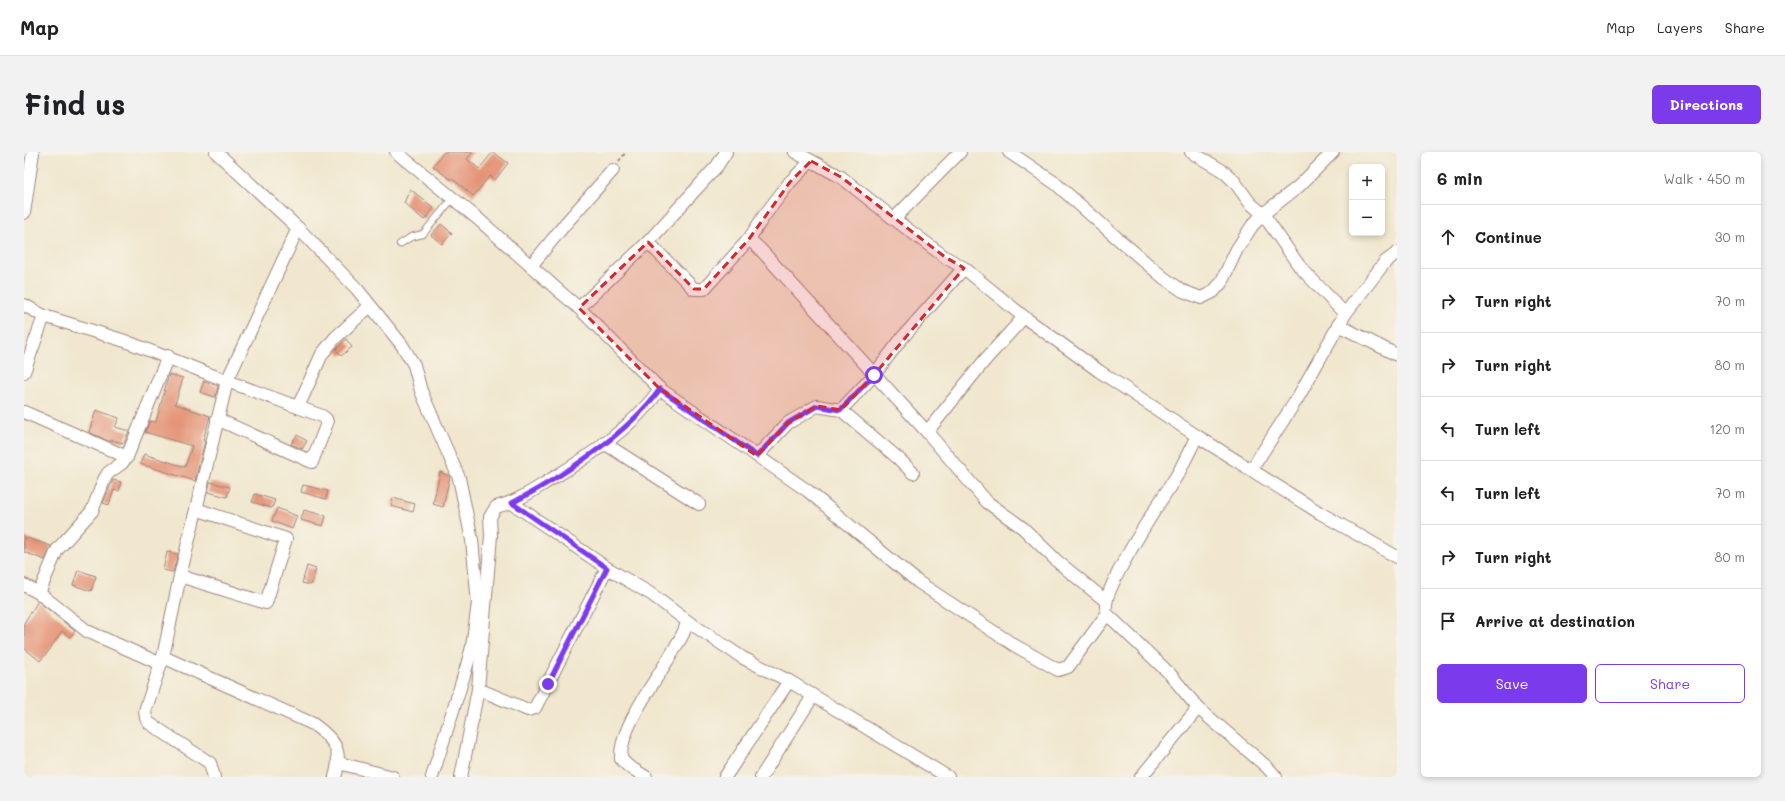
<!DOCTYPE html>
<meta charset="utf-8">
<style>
:root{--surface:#fff;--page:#f2f2f2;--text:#202124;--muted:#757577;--line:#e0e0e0;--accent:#7c3aed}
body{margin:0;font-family:Mali,sans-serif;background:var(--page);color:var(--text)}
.controls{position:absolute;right:12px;top:12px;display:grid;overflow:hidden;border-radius:6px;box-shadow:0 2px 6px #0003}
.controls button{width:36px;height:36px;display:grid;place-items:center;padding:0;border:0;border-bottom:1px solid var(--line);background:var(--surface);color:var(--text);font:20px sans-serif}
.stop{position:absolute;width:12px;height:12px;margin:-9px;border:3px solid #7c3aed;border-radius:50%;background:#fff}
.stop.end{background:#7c3aed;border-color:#fff;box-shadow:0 1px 4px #0008}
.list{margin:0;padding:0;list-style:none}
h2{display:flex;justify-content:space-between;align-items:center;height:52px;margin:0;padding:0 16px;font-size:17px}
h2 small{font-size:13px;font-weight:400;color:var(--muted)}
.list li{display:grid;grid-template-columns:26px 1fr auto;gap:12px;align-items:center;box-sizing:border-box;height:64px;padding:0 16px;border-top:1px solid var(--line)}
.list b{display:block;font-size:15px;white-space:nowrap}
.list em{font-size:13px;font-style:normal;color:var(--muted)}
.actions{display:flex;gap:8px;padding:12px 16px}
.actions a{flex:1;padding:9px 0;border:1px solid var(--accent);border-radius:6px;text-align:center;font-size:14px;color:var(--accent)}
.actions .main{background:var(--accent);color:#fff}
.icon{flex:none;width:22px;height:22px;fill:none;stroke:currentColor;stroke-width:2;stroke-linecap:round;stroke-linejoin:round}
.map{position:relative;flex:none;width:1373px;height:625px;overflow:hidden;border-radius:6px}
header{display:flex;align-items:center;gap:24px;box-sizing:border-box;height:56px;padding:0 20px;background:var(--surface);border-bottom:1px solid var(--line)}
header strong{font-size:19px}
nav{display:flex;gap:22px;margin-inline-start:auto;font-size:14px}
.intro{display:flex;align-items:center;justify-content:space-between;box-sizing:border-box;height:96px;padding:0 24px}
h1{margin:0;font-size:28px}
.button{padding:10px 18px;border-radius:6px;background:var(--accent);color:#fff;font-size:14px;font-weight:700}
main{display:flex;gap:24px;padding:0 24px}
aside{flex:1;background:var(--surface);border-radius:6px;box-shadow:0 2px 6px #0003}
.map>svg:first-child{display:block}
</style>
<header>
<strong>Map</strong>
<nav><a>Map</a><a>Layers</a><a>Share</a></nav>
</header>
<div class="intro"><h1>Find us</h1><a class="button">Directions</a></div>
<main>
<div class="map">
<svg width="1373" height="625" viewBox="0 0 1373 625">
<rect width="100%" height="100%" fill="#f7f3e8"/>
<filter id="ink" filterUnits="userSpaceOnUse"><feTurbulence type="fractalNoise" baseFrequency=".025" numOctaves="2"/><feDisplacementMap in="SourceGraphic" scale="8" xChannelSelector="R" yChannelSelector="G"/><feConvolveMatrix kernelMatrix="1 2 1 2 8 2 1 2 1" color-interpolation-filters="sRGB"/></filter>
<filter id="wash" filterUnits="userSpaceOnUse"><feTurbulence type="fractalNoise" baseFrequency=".012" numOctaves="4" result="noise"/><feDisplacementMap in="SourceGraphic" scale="16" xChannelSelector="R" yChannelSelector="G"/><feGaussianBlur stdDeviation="0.9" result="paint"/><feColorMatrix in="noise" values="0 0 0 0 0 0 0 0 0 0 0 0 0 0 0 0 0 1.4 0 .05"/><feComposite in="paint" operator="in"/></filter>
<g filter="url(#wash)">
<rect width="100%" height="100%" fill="#f0e7ce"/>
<g id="blocks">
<!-- building -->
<g fill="#e49374">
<polygon points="420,0 449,0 443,7 455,17 469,0 484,11 471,28 466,24 449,44 428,26 427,28 409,14"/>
<polygon points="386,37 410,56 400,68 380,51"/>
<polygon points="417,72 428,81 418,92 407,83"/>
<polygon points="322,187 328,195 317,204 312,197"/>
<polygon points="145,222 159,226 151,252 186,264 179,288 181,289 171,329 116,312 120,302 161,315 168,294 121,280 126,269 132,270"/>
<polygon points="180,229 194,234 191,245 176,240"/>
<polygon points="72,258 95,266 91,275 105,279 100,291 87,288 86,290 65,280"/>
<polygon points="273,283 283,289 278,297 267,292"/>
<polygon points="416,320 426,324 419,355 409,352"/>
<polygon points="89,328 97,330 95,339 90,338 85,353 79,351"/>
<polygon points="186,330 206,335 203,345 184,340"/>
<polygon points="279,333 304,339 302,347 277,340"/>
<polygon points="231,342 251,348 248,356 228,350"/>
<polygon points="369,346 391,352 389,360 367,354"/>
<polygon points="253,356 273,364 268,377 248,369"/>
<polygon points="280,358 302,364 299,374 277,368"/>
<polygon points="0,385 27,394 21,408 0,400"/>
<polygon points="143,400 154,402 149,420 139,418"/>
<polygon points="283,414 292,417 287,433 278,431"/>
<polygon points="54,418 72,424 67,439 49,433"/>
<polygon points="14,449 51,479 46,485 38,479 24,500 16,509 0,496 0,471"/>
</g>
</g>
</g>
<g filter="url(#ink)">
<use href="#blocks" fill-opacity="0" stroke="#9d837c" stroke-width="1"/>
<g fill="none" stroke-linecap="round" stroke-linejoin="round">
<!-- lane casing -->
<g stroke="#9d837c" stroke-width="8">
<polyline id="lane" points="376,92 387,85 399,82 429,46"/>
</g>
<!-- street casing -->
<g stroke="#9d837c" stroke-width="14">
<g id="street">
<polyline points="192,0 274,76 333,137 378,193 390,213 397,239 435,326 448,388 454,451 448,495 441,520 408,625"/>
<polyline points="372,0 453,66 535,139 555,156 636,237 784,339 894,430 990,493 1034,518 1044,515 1083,462 1146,522 1174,556 1243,615 1252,625"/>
<polyline points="771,0 817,25 870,67 921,105 940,116 1000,165 1075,219 1173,284 1296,361 1373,405"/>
<polyline points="985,0 1031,31 1092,85 1140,126 1159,139 1177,146 1189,140 1197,131 1213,97 1228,74 1239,62 1274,35 1309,0"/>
<polyline points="1167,0 1199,19 1210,29 1226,51 1239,62 1276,115 1321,162"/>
<polyline points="0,61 9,0"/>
<polyline points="870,67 936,0"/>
<polyline points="725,87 736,97 903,280 963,350 999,376 1034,410 1082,449"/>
<polyline points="624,90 670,137 680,137 725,87 740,64 766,30 787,9"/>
<polyline points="507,114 542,71 589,18"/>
<polyline points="0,153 20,164 101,189 203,229 298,264 302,267 303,271 288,310 193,267"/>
<polyline points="555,156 624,90 693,14 702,0"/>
<polyline points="1314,173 1373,203"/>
<polyline points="0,220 20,164"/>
<polyline points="274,255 298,202 311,186 346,154"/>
<polyline points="817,258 875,307 889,321"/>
<polyline points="0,260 103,305"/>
<polyline points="903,280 961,208 1000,165"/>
<polyline points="580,291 675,352"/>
<polyline points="733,304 764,271 793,254 817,258 850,223 878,186 940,116"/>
<polyline points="1227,318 1273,247 1321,162 1361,110 1373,101"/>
<path d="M488,351L583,416L627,442L663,469C662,478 657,486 652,494C636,524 595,574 597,607L604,614L622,625"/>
<polyline points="156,424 242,451 262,387 172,357"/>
<polyline points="0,433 15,441 63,479 137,512"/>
<polyline points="15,441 33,398 68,359 80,328 84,321 98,311 103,305 144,204"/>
<path d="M1082,455C1080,433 1140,344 1155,320C1161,308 1167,296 1173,284"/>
<polyline points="663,469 719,506 765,529 924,625"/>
<path d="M139,505L289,572C311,588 319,598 311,625"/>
<polyline points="454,537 504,558 511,556 583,416"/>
<polyline points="315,611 369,625"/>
<polyline points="190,625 186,611 125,571 122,566 121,559 139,505 156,424 203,229 274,76"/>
<path d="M437,625L454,537L467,384L466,365L472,355C493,350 508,339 526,328C566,304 609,275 636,237"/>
<polyline points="701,625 765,529"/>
<polyline points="737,625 789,544"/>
<polyline points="1117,625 1174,556"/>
</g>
</g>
<!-- path -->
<polyline stroke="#9d837c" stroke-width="2" stroke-dasharray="3 3" stroke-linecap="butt" points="595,9 602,0"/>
<!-- lane -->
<use href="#lane" stroke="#fff" stroke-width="6"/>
<!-- street -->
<use href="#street" stroke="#fff" stroke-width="12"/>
</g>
</g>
<g fill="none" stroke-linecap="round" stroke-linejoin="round" filter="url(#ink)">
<!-- route -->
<path stroke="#7c3aed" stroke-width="5" d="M524,532L583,416L488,351C536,326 604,282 636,237L733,304L764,271L793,254L816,258L850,223"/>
</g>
<!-- marked area -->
<path fill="#d62828" fill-opacity="0.2" stroke="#d62828" stroke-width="3" stroke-dasharray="8 5" stroke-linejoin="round" d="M787,9L817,25L921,105L940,116L850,223L817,258L793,254L764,271L733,304L636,237L555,156L624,90L670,137H680L725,87L766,30Z"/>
</svg>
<div class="controls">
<button>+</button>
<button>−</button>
</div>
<div class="stop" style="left:850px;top:223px"></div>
<div class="stop end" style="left:524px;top:532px"></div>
</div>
<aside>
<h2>6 min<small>Walk · 450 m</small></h2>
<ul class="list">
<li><svg class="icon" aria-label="ahead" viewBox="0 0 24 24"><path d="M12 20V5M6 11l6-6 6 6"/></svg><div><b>Continue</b></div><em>30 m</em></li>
<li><svg class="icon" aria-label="right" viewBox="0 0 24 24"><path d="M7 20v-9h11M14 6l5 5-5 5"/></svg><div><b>Turn right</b></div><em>70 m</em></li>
<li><svg class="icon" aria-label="right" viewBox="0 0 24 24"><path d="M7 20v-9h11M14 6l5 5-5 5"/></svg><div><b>Turn right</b></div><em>80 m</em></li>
<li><svg class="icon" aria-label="left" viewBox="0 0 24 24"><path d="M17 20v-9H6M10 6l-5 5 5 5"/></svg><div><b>Turn left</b></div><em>120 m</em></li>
<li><svg class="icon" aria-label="left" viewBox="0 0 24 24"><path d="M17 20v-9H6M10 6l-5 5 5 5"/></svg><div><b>Turn left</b></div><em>70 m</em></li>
<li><svg class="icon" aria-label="right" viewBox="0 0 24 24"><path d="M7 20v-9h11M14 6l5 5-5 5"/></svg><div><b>Turn right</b></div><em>80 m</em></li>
<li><svg class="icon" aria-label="arrive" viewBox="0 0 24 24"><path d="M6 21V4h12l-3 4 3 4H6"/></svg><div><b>Arrive at destination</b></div></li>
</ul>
<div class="actions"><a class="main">Save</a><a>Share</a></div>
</aside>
</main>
